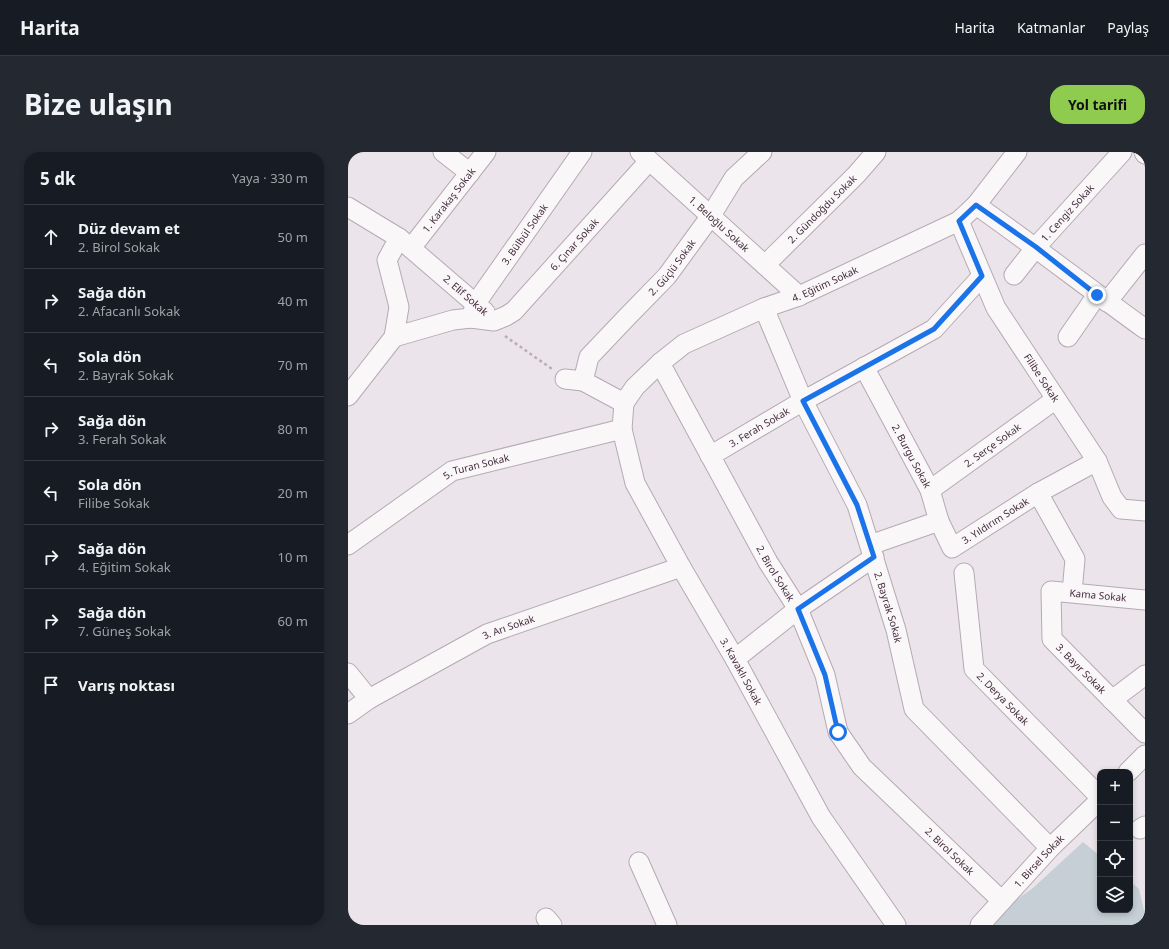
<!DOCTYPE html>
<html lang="tr">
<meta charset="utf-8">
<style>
:root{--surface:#171b24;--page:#242831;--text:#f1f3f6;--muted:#9ea1a6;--line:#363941;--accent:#8ecb4e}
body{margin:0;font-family:"Noto Sans",sans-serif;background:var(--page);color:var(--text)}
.controls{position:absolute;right:12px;bottom:12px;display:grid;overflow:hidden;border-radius:8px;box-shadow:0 2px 6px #0003}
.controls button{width:36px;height:36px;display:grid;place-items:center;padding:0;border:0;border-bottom:1px solid var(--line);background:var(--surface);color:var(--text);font:20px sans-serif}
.stop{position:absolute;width:12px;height:12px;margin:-9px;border:3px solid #1a73e8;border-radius:50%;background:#fff}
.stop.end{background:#1a73e8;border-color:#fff;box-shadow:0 1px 4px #0008}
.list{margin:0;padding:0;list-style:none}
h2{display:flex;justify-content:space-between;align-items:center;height:52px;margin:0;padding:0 16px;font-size:17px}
h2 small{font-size:13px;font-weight:400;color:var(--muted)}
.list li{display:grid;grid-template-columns:26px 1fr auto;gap:12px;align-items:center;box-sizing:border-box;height:64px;padding:0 16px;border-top:1px solid var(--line)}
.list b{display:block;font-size:15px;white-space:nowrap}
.list p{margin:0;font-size:13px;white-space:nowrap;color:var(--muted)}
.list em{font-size:13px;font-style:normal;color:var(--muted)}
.icon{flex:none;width:22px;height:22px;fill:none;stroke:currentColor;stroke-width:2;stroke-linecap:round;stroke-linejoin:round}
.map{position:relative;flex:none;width:797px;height:773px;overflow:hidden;border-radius:16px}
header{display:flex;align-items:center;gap:24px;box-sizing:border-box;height:56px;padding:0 20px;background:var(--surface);border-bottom:1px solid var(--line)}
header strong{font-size:19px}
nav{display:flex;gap:22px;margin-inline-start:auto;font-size:14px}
.intro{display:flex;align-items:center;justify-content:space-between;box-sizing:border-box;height:96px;padding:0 24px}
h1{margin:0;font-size:28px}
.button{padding:10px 18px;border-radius:16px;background:var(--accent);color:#111;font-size:14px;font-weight:700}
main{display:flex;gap:24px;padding:0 24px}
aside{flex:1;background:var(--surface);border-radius:16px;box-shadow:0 2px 6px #0003}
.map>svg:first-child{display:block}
</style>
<header>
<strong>Harita</strong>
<nav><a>Harita</a><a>Katmanlar</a><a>Paylaş</a></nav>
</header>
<div class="intro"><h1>Bize ulaşın</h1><a class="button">Yol tarifi</a></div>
<main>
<aside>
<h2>5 dk<small>Yaya · 330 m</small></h2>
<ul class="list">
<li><svg class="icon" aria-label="ahead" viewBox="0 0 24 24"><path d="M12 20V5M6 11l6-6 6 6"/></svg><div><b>Düz devam et</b><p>2. Birol Sokak</p></div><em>50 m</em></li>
<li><svg class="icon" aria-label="right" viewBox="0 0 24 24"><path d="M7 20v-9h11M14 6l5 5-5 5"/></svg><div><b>Sağa dön</b><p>2. Afacanlı Sokak</p></div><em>40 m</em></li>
<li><svg class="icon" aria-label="left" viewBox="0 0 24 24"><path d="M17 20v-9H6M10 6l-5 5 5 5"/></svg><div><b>Sola dön</b><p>2. Bayrak Sokak</p></div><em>70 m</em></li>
<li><svg class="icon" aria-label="right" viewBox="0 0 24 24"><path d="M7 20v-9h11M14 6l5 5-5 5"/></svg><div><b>Sağa dön</b><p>3. Ferah Sokak</p></div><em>80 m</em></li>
<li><svg class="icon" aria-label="left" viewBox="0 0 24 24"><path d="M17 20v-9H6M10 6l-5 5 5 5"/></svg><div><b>Sola dön</b><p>Filibe Sokak</p></div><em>20 m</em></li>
<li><svg class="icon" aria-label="right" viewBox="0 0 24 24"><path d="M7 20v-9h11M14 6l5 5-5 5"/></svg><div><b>Sağa dön</b><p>4. Eğitim Sokak</p></div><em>10 m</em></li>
<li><svg class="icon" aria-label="right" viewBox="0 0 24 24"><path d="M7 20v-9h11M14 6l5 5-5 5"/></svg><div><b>Sağa dön</b><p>7. Güneş Sokak</p></div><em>60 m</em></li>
<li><svg class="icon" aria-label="arrive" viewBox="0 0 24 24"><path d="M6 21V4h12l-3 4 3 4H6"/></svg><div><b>Varış noktası</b></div></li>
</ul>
</aside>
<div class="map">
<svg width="797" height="773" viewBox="0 0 797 773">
<rect width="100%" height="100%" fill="#ebe4ea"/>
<!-- green -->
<polygon fill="#c5cfd5" points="735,690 752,704 752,758 782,758 782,729 791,737 797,762 797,773 633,773 685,736"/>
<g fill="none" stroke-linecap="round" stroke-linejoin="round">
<!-- minor casing -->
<g stroke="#b6a9b3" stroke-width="21">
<g id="minor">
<polyline points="95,0 122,21"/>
<path id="s1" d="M292,0L451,144"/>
<polyline points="796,0 797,2"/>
<path d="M628,53C685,93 740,136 797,177"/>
<polyline points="0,55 51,86 137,160"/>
<path id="s2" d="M611,69L648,156L749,309L764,345L773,357L797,359"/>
<path id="s3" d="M63,96L138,0"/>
<path id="s4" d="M417,113L508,23L528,0"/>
<path id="s5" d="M666,123L688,95L774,0"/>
<polyline points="759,150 797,102"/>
<path id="s6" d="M416,156L455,249L509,353L548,478L566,557L702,696"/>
<path id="s7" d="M123,166L128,151L234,0"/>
<path id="s8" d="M46,185L105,168L123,166L146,169L158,164L166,159L301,9"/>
<polyline points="720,185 749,143"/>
<path id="s9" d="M312,211L420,410L450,457L477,523L490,580L514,615L654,749"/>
<path id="s10" d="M516,215L582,338L591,369L604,396L690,341L749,309"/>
<polyline points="217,227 235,229 276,251"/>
<path id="s11" d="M235,229L241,205L279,165L319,124L362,65L386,26L414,0"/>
<polyline points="0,244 46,185 51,155 39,108 51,86"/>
<path id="s12" d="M276,251L274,277L287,331L333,415L387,507L473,665L548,773"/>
<path id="s13" d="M276,251L287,235L312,211L336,192L416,156L451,144L611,69L628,53L669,0"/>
<path id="s14" d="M362,304L455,249L586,177L634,124"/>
<path id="s15" d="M582,338L708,247"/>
<polyline points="690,341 727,407 724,440"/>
<path id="s16" d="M0,393L104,319L274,277"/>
<polyline points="522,393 591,369"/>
<path id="s17" d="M616,421L626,517L752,645"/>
<path id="s18" d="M797,448L703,439L704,487L797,581"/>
<polyline points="387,507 450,457 526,405"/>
<polyline points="0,521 21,547"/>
<polyline points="764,548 797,523"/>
<path id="s19" d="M0,562L21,547L139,482L333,415"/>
<polyline points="780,620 797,603"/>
<polyline points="792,677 797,674"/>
<polyline points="291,710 319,773"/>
<polyline points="198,766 204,773"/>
<path id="s20" d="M632,773L702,696L752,648"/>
</g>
</g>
<!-- path -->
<polyline stroke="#b8aeb5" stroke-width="2.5" stroke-dasharray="3 3" stroke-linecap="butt" points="157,184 204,217"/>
<!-- minor -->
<use href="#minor" stroke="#faf7f9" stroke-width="19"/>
</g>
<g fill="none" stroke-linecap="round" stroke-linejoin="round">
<!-- route -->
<polyline stroke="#1a73e8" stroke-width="5" points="490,580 477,523 450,457 526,405 509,353 455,249 586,177 634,124 611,69 628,53 688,95 749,143"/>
</g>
<g text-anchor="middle" stroke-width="3" stroke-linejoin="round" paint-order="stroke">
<!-- street labels -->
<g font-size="10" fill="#442c3d" stroke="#f9f4f7">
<text dy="4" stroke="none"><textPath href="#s3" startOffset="61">1. Karakaş Sokak</textPath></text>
<text dy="4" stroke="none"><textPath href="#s4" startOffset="80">2. Gündoğdu Sokak</textPath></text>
<text dy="4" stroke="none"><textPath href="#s5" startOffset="82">1. Cengiz Sokak</textPath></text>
<text dy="4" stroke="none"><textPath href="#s1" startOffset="107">1. Beloğlu Sokak</textPath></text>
<text dy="4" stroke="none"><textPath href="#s7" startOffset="100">3. Bülbül Sokak</textPath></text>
<text dy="4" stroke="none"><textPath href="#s8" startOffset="215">6. Çınar Sokak</textPath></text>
<text dy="4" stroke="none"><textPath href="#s11" startOffset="147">2. Güçlü Sokak</textPath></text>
<text dy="4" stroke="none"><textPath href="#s13" startOffset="238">4. Eğitim Sokak</textPath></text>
<text transform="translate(118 143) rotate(41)" y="4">2. Elif Sokak</text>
<text dy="4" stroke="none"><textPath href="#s2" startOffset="178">Filibe Sokak</textPath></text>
<text dy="4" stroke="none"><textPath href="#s14" startOffset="57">3. Ferah Sokak</textPath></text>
<text dy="4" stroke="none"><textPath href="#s15" startOffset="77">2. Serçe Sokak</textPath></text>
<text dy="4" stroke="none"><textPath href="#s10" startOffset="101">2. Burgu Sokak</textPath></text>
<text dy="4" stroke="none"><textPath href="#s16" startOffset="152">5. Turan Sokak</textPath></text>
<text dy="4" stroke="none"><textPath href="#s10" startOffset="253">3. Yıldırım Sokak</textPath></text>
<text dy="4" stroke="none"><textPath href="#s9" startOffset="240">2. Birol Sokak</textPath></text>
<text transform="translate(750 443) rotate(5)" y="4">Kama Sokak</text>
<text dy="4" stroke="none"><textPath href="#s6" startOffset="325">2. Bayrak Sokak</textPath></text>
<text dy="4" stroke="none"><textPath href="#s19" startOffset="183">3. Arı Sokak</textPath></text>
<text dy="4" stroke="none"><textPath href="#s18" startOffset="184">3. Bayır Sokak</textPath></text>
<text dy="4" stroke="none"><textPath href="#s12" startOffset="298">3. Kavaklı Sokak</textPath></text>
<text dy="4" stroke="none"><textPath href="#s17" startOffset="138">2. Derya Sokak</textPath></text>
<text dy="4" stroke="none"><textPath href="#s9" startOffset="576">2. Birol Sokak</textPath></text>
<text dy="4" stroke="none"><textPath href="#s20" startOffset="87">1. Birsel Sokak</textPath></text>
</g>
</g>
</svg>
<div class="controls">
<button>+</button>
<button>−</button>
<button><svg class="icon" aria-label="locate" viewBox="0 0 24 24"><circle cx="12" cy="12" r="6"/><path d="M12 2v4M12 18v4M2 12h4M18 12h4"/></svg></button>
<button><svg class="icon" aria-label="layers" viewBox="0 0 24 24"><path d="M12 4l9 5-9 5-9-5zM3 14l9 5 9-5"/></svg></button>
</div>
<div class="stop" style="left:490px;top:580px"></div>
<div class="stop end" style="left:749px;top:143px"></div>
</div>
</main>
